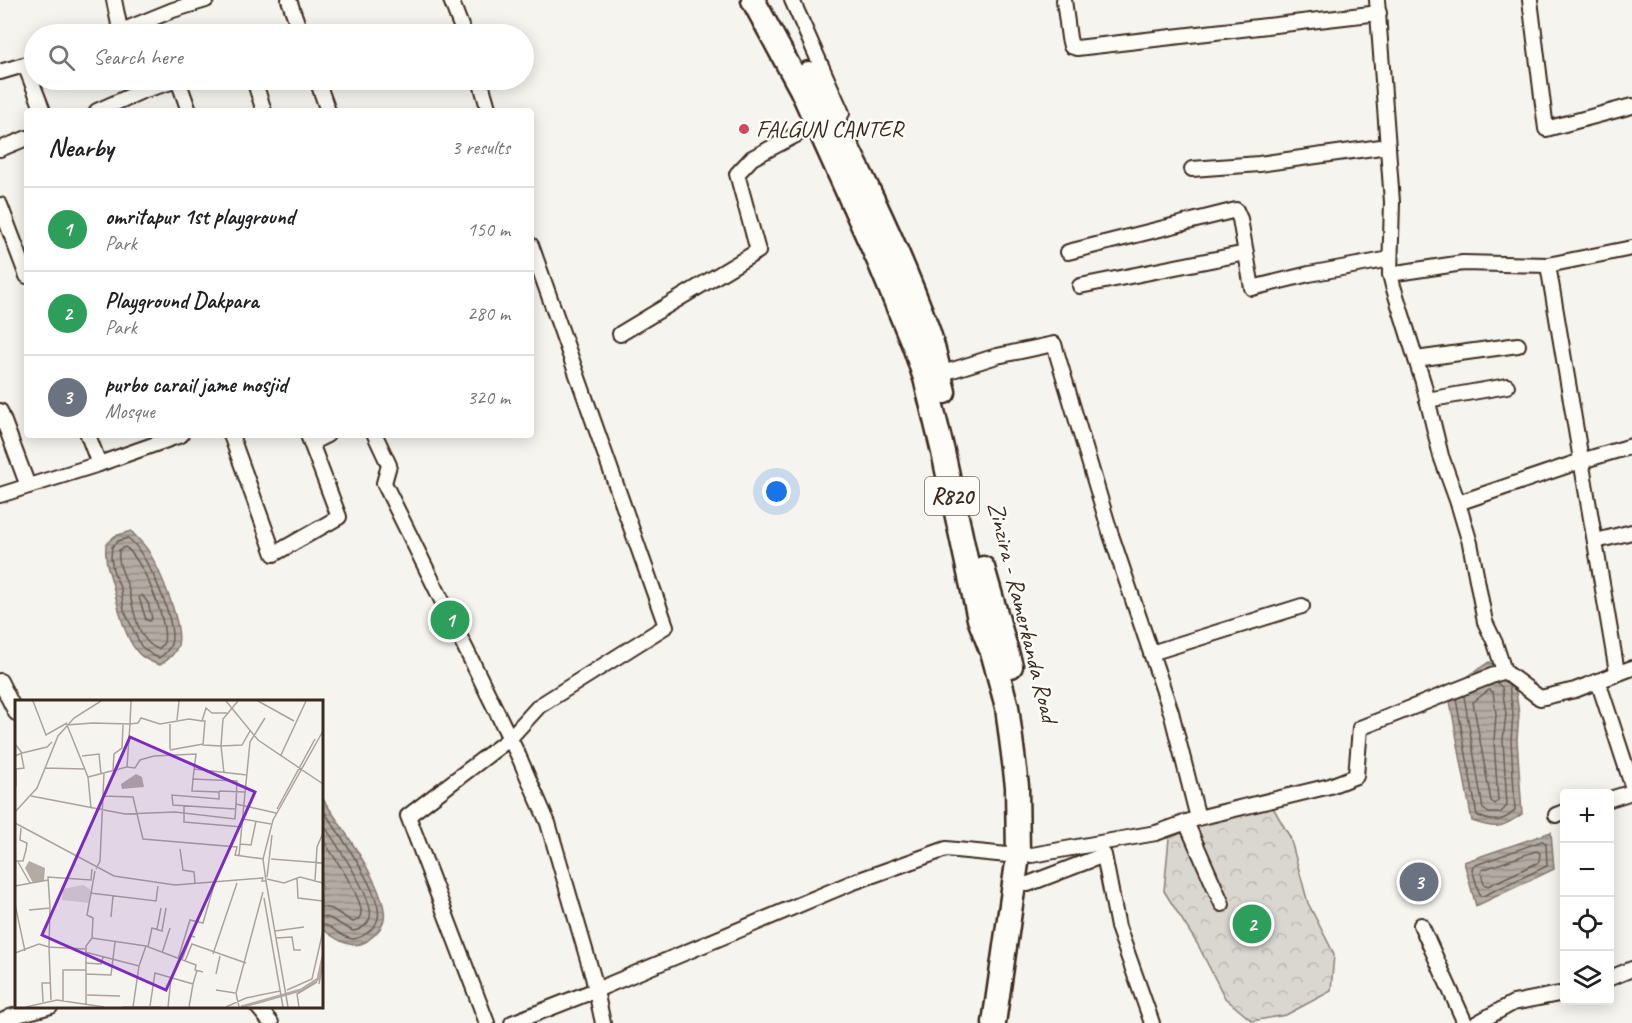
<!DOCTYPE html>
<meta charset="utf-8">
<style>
:root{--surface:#fff;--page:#f2f2f2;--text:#202124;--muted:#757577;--line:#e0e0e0;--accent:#2563eb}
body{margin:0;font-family:Caveat,sans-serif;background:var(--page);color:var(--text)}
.controls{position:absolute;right:18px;bottom:18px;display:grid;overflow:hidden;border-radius:6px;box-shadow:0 3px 15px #0003}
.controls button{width:54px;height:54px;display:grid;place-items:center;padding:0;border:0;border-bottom:2px solid var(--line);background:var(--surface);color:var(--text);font:30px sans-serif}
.you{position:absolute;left:777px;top:492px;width:21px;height:21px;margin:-15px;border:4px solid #fff;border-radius:50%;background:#1a73e8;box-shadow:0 0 0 9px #1a73e833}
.badge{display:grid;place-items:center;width:39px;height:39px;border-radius:50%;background:var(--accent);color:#fff;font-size:20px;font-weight:700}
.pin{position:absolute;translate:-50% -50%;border:3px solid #fff;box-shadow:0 2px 6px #0006}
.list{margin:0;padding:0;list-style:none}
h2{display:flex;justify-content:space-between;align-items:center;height:78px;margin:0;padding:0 24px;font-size:26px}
h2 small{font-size:20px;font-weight:400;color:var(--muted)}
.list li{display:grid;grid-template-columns:39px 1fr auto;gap:18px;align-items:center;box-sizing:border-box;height:84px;padding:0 24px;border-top:2px solid var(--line)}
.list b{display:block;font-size:22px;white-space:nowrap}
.list p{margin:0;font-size:20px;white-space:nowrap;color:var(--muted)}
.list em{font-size:20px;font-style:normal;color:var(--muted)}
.icon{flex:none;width:33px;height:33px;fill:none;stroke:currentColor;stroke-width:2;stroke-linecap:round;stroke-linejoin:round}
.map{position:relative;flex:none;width:1632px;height:1023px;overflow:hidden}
.search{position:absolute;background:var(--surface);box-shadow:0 3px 15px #0003;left:24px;top:24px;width:510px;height:66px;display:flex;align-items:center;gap:15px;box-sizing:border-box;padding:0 21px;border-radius:33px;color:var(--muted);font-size:22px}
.panel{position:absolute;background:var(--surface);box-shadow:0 3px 15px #0003;left:24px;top:108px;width:510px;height:330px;border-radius:6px}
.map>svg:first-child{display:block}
</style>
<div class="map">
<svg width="1632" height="1023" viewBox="0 0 1632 1023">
<defs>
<pattern id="park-crowns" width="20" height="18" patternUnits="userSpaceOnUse" patternTransform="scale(1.5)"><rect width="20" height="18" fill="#dad6d0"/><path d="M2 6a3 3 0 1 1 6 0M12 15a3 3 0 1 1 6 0" fill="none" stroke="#bcb8b2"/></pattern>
<pattern id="water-rules" width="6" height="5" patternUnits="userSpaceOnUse" patternTransform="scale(1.5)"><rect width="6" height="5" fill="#b4aca4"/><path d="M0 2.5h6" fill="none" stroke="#948c85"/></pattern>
</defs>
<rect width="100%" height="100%" fill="#f5f4ee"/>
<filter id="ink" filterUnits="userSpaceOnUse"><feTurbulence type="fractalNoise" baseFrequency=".0167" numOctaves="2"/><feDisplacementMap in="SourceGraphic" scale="12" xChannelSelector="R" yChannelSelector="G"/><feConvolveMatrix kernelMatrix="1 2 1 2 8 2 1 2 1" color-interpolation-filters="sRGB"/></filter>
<g filter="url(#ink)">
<!-- park -->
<polygon fill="url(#park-crowns)" stroke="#8a8077" stroke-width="1.5" points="1268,799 1290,837 1308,903 1334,954 1331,991 1286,1015 1252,1021 1225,998 1198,945 1164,891 1169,838"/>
<!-- water -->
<g fill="url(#water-rules)" stroke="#84786e" stroke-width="1.5">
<path d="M131,531C137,538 145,545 149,552C160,571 183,624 178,645C175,655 167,660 160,665C151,662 141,658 136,650C124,634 120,613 115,594C111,574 104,565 106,544L115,536Z"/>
<path d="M1489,662L1514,678L1519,714L1517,740L1522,814C1501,829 1496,829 1472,821L1448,690Z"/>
<path d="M321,796C337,821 390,892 384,920C382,928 374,936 367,941C351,951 334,938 321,928Z"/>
<polygon points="1551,832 1554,869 1476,906 1464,862"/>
</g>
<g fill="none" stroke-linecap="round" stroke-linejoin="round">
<!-- shore -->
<g stroke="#6b5e54" stroke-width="1.5">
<path d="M128,538C146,551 178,622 171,644C169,650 165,654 159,658L152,655L141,646L124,610L121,590L113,570L111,557L112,547L118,541Z"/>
<path d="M125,547C141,556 169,622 164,642C163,645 161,647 158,649C136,641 134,607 128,587C124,574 117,564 119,550Z"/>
<polygon points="142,595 148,603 152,618 150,621 146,620 139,597"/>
<polygon points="1489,690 1493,692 1496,714 1494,741 1498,801 1495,804 1491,801 1473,702"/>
<polyline points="1464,696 1483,809 1489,813 1500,813 1507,806 1503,740 1506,714 1502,687 1497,683"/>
<path d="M1456,699L1477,815C1491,823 1505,822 1515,810L1511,740L1513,714L1509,685"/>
<path d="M321,807C335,828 384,895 378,918C377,924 371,930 367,933C363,936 360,938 354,939C341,939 333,925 321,924"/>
<path d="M321,821C332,838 375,898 370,917C368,925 361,930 353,931L329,918L321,916"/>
<path d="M321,837C330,851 362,896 361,912C361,918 358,920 353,922L332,909L321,907"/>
<polygon points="1542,841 1546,843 1547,866 1483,896 1480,896 1472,869 1473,866"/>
<polygon points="1536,851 1540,853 1539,862 1488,886 1484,884 1481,873 1482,870"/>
</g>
<!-- street casing -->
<g stroke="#3b2a1e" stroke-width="18">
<g id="street">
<polyline points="114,0 121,34"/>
<polyline points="289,0 301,34"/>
<polyline points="451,0 464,34"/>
<polyline points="792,0 842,113"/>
<polyline points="1064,0 1069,38 1071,46 1077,48 1379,13"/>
<polyline points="1377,0 1392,202 1390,274 1393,286 1423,382 1441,456 1458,503 1470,543 1485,622 1495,643 1504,671 1540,698 1575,690 1632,668"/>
<polyline points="1530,0 1546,129 1632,106"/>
<polyline points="114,34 173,10 206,0"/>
<polyline points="25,65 43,111"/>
<polyline points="0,72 34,62"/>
<polyline points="178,80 189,111"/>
<polyline points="254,80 264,111"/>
<polyline points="317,80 328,111"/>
<polyline points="480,80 489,111"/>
<polyline points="97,111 142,91 178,80"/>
<polyline points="0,149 27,138"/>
<polyline points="1192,169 1259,164 1388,146"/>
<polyline points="0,205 27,276"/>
<polyline points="1068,252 1236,210 1240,219 1252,288 1309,274 1390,259"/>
<polyline points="1548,265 1617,672"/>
<polyline points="1390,274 1463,263 1548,265 1632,248"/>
<polyline points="1080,286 1246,253"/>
<polyline points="620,334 758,251 737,174 752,158 817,124"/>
<polyline points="1416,359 1518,345"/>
<polyline points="940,374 997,356 1054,344 1111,535 1171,712 1198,818"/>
<polyline points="1427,400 1507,386"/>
<polyline points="0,411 28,486"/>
<polyline points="88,435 99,464 181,435"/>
<polyline points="231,435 274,554 339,517 308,435"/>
<polyline points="375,435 389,465 384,483 519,757 548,823 593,977 603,1023"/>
<polyline points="311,443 327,435"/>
<polyline points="0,495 99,464"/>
<polyline points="1458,503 1581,461 1632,446"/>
<polyline points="1596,541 1632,532"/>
<polyline points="1151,653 1302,606"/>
<polyline points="0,681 16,713"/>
<polyline points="1598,681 1632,785"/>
<polyline points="1610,799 1632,792"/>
<polyline points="1556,815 1564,812"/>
<polyline points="1186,822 1222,904"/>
<polyline points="1032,855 1156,833 1198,818 1330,786 1356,776 1360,728 1504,671"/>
<polyline points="1028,884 1104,855 1118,927 1152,1023"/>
<polyline points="1421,925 1465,1023"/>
<polyline points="1610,978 1632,969"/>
<polyline points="257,1006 271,1023"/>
<polyline points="0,1022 10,1017 51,1006"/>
<polyline points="487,1023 408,816 509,739 539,706 666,626 531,245"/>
<polyline points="512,1023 596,990 851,883 946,849 1018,856"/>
<polyline points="1477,1023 1513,1003 1564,993"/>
</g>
</g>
<!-- primary casing -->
<g stroke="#3b2a1e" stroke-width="27">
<g id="primary">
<polyline points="753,0 801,89 880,264 914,346 925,378 943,452 979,619 993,655 1007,707 1017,786 1018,856 994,1023"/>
<path d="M809,73C853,156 896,242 928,330C935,350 939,372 944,392"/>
<polyline points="983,568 1011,666"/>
</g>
</g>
<!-- street -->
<use href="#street" stroke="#fdfcf7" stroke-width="14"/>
<!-- primary -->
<use href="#primary" stroke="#fdfcf7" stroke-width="22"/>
</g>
</g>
<!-- markers -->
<circle fill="#d1495b" stroke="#fdfcf7" stroke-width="2" cx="744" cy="129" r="6"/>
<g text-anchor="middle" stroke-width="5" stroke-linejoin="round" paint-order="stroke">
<!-- shield labels -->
<rect fill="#fdfcf7" stroke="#75695f" stroke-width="1.5" x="925" y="477" width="54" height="38" rx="4.5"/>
<g font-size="22" font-weight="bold" fill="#3b2a1e">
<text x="952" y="504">R820</text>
</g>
<!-- poi labels -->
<g font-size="24" fill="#3b2a1e" stroke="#fdfcf7" text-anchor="start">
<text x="756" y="137">FALGUN CANTER</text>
</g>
<!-- street labels -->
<g font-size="24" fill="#3b2a1e" stroke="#fdfcf7">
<text transform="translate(1023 612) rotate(76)" y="8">Zinzira - Ramerkanda Road</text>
</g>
</g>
<!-- overview -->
<g transform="translate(15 700)">
<rect width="308" height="308" fill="#f5f4ee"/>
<path d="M68,185L75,189L74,203L47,200L48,189Z" fill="#dad6d0"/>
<path d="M121,74L127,77L129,87L107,89L106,84ZM14,161L30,168L29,181L18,183L10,168Z" fill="#b4aca4"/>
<path fill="none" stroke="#b4aca4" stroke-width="3" d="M226,307L286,290L303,279L308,256"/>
<path fill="none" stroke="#aba39b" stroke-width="1.5" d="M18,1L31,35L52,23M116,1L115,24L123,23L126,18L145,24L174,19L187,21M211,1L243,40L308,84M223,1L208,19L206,46L227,45L235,31M243,1L279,21M162,20L164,1M78,23L115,24L112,67L73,77L52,25ZM155,24V49M0,44L7,53L0,56M155,50L188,44M7,53L32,47L37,42M266,55L291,1M67,56L84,54L86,74M112,67L120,68L125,60L139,56L181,54L178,79M30,68L70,69M179,69L232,75M98,70L99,54L107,48L108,25M209,73L206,46L188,45L190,21H187L191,8L197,13H212M73,77L76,108M1,87V69L9,68L6,53M204,91L230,92M16,96L110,114L160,112L220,119L221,104L222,81L178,79L177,91L204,92V99L157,95L158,105L220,109M88,96L118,97L128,139L222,147L220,155L249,159M221,104L261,113M169,106V122L227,127M262,109L300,39M0,112L22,88L43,36L59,18L86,1M228,119L256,124M0,123L99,176L160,185L247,178M225,144L236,145L241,121M165,149L168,170L179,172L180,183M224,155L235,42L250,18M256,159L308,163M1,161H8L11,150L12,143L5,140L6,128M3,162L15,183M81,169L85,161L89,73M248,177L247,181H251L248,159L258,120L308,31M252,177L257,135M282,178L283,198L308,201M252,179L269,183L285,177L308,183M251,181L273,307M300,181L302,147L308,133M0,186L33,180M75,193L141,201L143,186M249,198L268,307M0,204L10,251M14,210L35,208L33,177L76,180L77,169M96,217L98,196M142,229L146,208M260,231L289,227M77,238L78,218L72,215L80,171M261,238L277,237L279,250H286M133,247L137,228L147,231L151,208M70,252L124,266M0,253L24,244L34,247L35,208M147,253L155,228M198,254L222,183M163,259L175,220L188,223L199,185M167,260L176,236L180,237M170,261L177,244L231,263M70,263L86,264L88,257M71,274L96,275L100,242M201,274L205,256M304,284L308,263M201,290L220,293M272,290L297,279L308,231M72,295L105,296M36,300L34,247L70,249M48,301V270H71M28,302L27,283H35M71,305V246L77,238L131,246L181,265L180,270L188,272M135,306L140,273L178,284L182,270M11,307L42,300L89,307M108,307H146M118,307L124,266L131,246M153,307L156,278M174,307L178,284M211,307L231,298L265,291M224,307L221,293L248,192M284,307L282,294L302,282"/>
<path fill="#7b2cbf" fill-opacity="0.15" stroke="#7b2cbf" stroke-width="3" d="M115,37L240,92L151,290L27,235Z"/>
<rect width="308" height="308" fill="none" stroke="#3b2a1e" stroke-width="3"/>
</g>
</svg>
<div class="controls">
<button>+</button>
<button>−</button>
<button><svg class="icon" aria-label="locate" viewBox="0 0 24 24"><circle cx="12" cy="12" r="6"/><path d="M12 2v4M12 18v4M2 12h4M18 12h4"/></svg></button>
<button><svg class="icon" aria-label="layers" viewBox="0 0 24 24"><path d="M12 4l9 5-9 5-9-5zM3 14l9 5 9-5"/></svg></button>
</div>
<div class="you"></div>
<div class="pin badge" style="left:450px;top:620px;background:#2e9e5b">1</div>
<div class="pin badge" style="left:1252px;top:924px;background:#2e9e5b">2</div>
<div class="pin badge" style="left:1419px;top:882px;background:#6b7280">3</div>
<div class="search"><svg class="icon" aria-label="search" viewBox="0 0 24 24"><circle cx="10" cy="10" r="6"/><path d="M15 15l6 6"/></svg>Search here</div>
<section class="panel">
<h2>Nearby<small>3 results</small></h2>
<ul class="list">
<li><span class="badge" style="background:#2e9e5b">1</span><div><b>omritapur 1st playground</b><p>Park</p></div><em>150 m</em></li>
<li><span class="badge" style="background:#2e9e5b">2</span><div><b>Playground Dakpara</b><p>Park</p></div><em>280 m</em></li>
<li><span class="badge" style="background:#6b7280">3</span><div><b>purbo carail jame mosjid</b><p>Mosque</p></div><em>320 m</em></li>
</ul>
</section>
</div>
